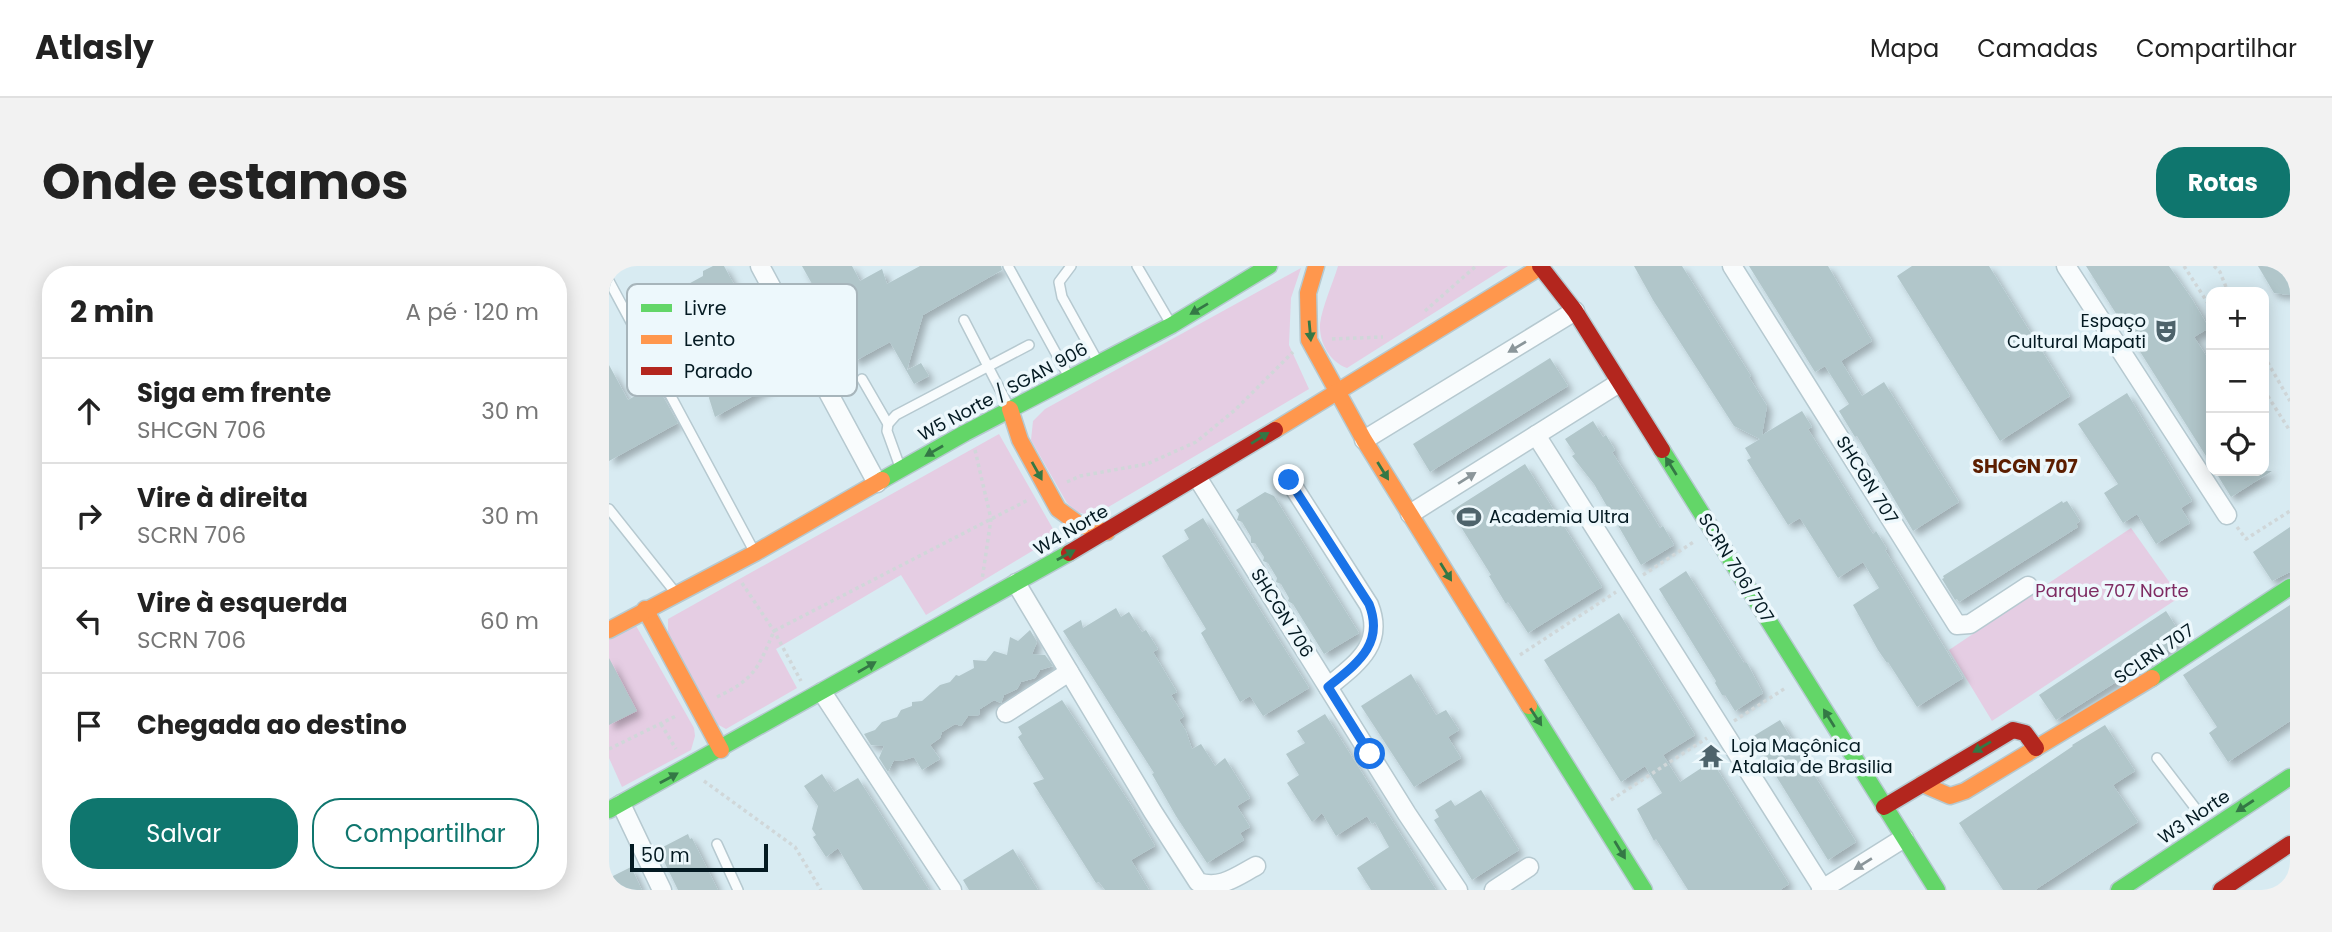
<!DOCTYPE html>
<html lang="pt">
<meta charset="utf-8">
<style>
:root{--surface:#fff;--page:#f2f2f2;--text:#222;--muted:#767676;--line:#e0e0e0;--accent:#0f766e}
body{margin:0;font-family:Poppins,sans-serif;background:var(--page);color:var(--text)}
.controls{position:absolute;right:21px;top:21px;display:grid;overflow:hidden;border-radius:14px;box-shadow:0 4px 18px #0003}
.controls button{width:63px;height:63px;display:grid;place-items:center;padding:0;border:0;border-bottom:2px solid var(--line);background:var(--surface);color:var(--text);font:35px sans-serif}
.scale{position:absolute;left:21px;bottom:18px;width:138px;box-sizing:border-box;padding-left:7px;border:4px solid #041a22;border-top:0;font-size:19px;line-height:24px;white-space:nowrap;color:#041a22;-webkit-text-stroke:5px #edf8fc;paint-order:stroke}
.stop{position:absolute;width:21px;height:21px;margin:-16px;border:5px solid #1a73e8;border-radius:50%;background:#fff}
.stop.end{background:#1a73e8;border-color:#fff;box-shadow:0 2px 7px #0008}
.list{margin:0;padding:0;list-style:none}
h2{display:flex;justify-content:space-between;align-items:center;height:91px;margin:0;padding:0 28px;font-size:30px}
h2 small{font-size:23px;font-weight:400;color:var(--muted)}
.list li{display:grid;grid-template-columns:46px 1fr auto;gap:21px;align-items:center;box-sizing:border-box;height:105px;padding:0 28px;border-top:2px solid var(--line)}
.list b{display:block;font-size:26px;white-space:nowrap}
.list p{margin:0;font-size:23px;white-space:nowrap;color:var(--muted)}
.list em{font-size:23px;font-style:normal;color:var(--muted)}
.actions{display:flex;gap:14px;padding:21px 28px}
.actions a{flex:1;padding:16px 0;border:2px solid var(--accent);border-radius:28px;text-align:center;font-size:24px;color:var(--accent)}
.actions .main{background:var(--accent);color:#fff}
.icon{flex:none;width:38px;height:38px;fill:none;stroke:currentColor;stroke-width:2;stroke-linecap:round;stroke-linejoin:round}
.map{position:relative;flex:none;width:1681px;height:624px;overflow:hidden;border-radius:28px}
header{display:flex;align-items:center;gap:42px;box-sizing:border-box;height:98px;padding:0 35px;background:var(--surface);border-bottom:2px solid var(--line)}
header strong{font-size:33px}
nav{display:flex;gap:38px;margin-inline-start:auto;font-size:24px}
.intro{display:flex;align-items:center;justify-content:space-between;box-sizing:border-box;height:168px;padding:0 42px}
h1{margin:0;font-size:49px}
.button{padding:18px 32px;border-radius:28px;background:var(--accent);color:#fff;font-size:24px;font-weight:700}
main{display:flex;gap:42px;padding:0 42px}
aside{flex:1;background:var(--surface);border-radius:28px;box-shadow:0 4px 18px #0003}
.map>svg:first-child{display:block}
</style>
<header>
<strong>Atlasly</strong>
<nav><a>Mapa</a><a>Camadas</a><a>Compartilhar</a></nav>
</header>
<div class="intro"><h1>Onde estamos</h1><a class="button">Rotas</a></div>
<main>
<aside>
<h2>2 min<small>A pé · 120 m</small></h2>
<ul class="list">
<li><svg class="icon" aria-label="ahead" viewBox="0 0 24 24"><path d="M12 20V5M6 11l6-6 6 6"/></svg><div><b>Siga em frente</b><p>SHCGN 706</p></div><em>30 m</em></li>
<li><svg class="icon" aria-label="right" viewBox="0 0 24 24"><path d="M7 20v-9h11M14 6l5 5-5 5"/></svg><div><b>Vire à direita</b><p>SCRN 706</p></div><em>30 m</em></li>
<li><svg class="icon" aria-label="left" viewBox="0 0 24 24"><path d="M17 20v-9H6M10 6l-5 5 5 5"/></svg><div><b>Vire à esquerda</b><p>SCRN 706</p></div><em>60 m</em></li>
<li><svg class="icon" aria-label="arrive" viewBox="0 0 24 24"><path d="M6 21V4h12l-3 4 3 4H6"/></svg><div><b>Chegada ao destino</b></div></li>
</ul>
<div class="actions"><a class="main">Salvar</a><a>Compartilhar</a></div>
</aside>
<div class="map">
<svg width="1681" height="624" viewBox="0 0 1681 624">
<defs>
<filter id="shadow"><feDropShadow dx="5" dy="5" stdDeviation="3.5" flood-color="#0004"/></filter>
</defs>
<rect width="100%" height="100%" fill="#d8ebf2"/>
<!-- green -->
<g fill="#e5cde3">
<path d="M729,0H899L738,102C721,96 710,77 711,58C713,41 724,17 729,0Z"/>
<polygon points="692,2 682,32 680,79 700,123 484,250 468,246 458,237 422,174 424,155 436,143"/>
<polygon points="390,168 448,270 317,349 292,309 167,383 188,422 117,463 106,457 59,368 59,353"/>
<polygon points="1522,262 1571,331 1383,455 1340,384"/>
<polygon points="26,358 85,462 86,470 82,484 13,521 0,492 0,374"/>
</g>
<!-- building -->
<g fill="#b1c6ca" filter="url(#shadow)">
<polygon points="104,0 115,0 145,55 133,62 140,74 137,75 162,120 106,151 100,132 102,123 123,83 83,105 76,93 73,95 39,35 58,25 63,27 94,10 94,5"/>
<polygon points="193,0 243,0 251,15 273,3 278,18 311,0 392,0 393,4 314,49 298,104 312,97 320,110 305,118 281,76 246,95"/>
<polygon points="1025,0 1073,0 1142,110 1140,111 1158,140 1153,169 1193,145 1203,161 1199,163 1264,268 1267,265 1278,283 1276,284 1281,292 1354,412 1308,441 1279,396 1278,397 1269,384 1244,339 1270,322 1254,296 1229,312 1191,252 1179,259 1138,194 1142,192 1136,182 1151,173 1125,160 1044,34"/>
<polygon points="1140,0 1219,0 1263,75 1232,95 1253,130 1275,116 1350,236 1304,265 1248,170 1246,171 1230,145 1240,138 1216,100 1206,106"/>
<polygon points="1303,0 1380,0 1461,130 1391,175 1288,10"/>
<polygon points="1477,0 1560,0 1583,33 1600,62 1585,71 1602,97 1602,198"/>
<polygon points="1649,0 1681,0 1681,29 1665,27"/>
<polygon points="941,92 959,120 821,206 804,178"/>
<polygon points="0,99 19,134 47,118 69,157 0,195"/>
<polygon points="1518,127 1583,235 1572,242 1581,257 1547,278 1528,248 1514,257 1495,227 1509,218 1469,158"/>
<polygon points="984,155 994,171 997,169 1006,184 1003,186 1042,247 1051,262 1054,260 1065,279 1032,299 985,218 963,190 966,188 956,173"/>
<polygon points="916,198 993,321 919,367 899,336 897,338 880,310 882,309 842,245"/>
<polygon points="1606,205 1663,205 1622,231"/>
<polygon points="656,226 665,230 750,367 715,388 684,338 679,335 680,332 672,318 667,316 668,312 659,297 654,295 655,291 646,277 642,277 642,271 633,256 628,254 630,248 627,244"/>
<polygon points="1453,235 1454,237 1458,235 1471,255 1467,258 1469,261 1350,336 1348,333 1346,334 1333,313 1335,312 1334,310"/>
<polygon points="594,252 700,422 654,450 641,430 631,436 592,367 597,363 553,290 580,273 575,264"/>
<polygon points="1681,261 1681,306 1663,315 1644,286"/>
<polygon points="1077,305 1135,397 1138,397 1154,427 1126,445 1116,429 1113,429 1106,417 1107,415 1050,323"/>
<polygon points="1681,339 1681,455 1619,496 1600,467 1608,461 1574,409"/>
<polygon points="507,342 512,351 520,346 533,366 537,364 549,383 544,386 568,426 562,429 575,450 570,454 577,465 583,483 592,478 606,500 616,492 641,532 628,540 641,561 631,567 635,574 598,597 567,550 543,508 545,507 454,365 472,354 474,362"/>
<polygon points="1557,345 1575,373 1447,454 1430,429"/>
<polygon points="1010,347 1086,469 1054,489 1071,516 1103,495 1180,618 1171,624 1079,624 1047,573 1045,575 1028,543 1053,527 1036,500 1012,516 935,394"/>
<polygon points="421,364 428,376 423,388 436,389 444,400 431,404 426,412 412,416 408,423 395,429 392,437 385,434 371,443 370,449 359,450 352,460 346,458 333,466 331,472 321,479 331,493 313,504 305,491 292,495 285,494 279,506 270,492 275,480 262,479 255,468 266,464 273,456 288,451 292,444 303,440 303,436 313,435 331,419 341,416 347,409 350,410 365,402 364,394 377,395 385,385 398,389 401,371 409,375"/>
<polygon points="0,392 28,445 0,459"/>
<polygon points="802,408 827,449 837,444 850,464 839,471 852,492 805,521 752,440"/>
<polygon points="453,434 522,539 546,580 522,594 540,624 496,624 490,616 487,617 424,517 435,513 409,471 413,468 409,461"/>
<polygon points="716,448 779,548 827,624 762,624 748,602 780,581 766,556 763,558 758,550 727,570 713,547 703,556 678,517 690,509 677,488 696,477 688,465"/>
<polygon points="1171,454 1247,576 1219,594 1143,471"/>
<polygon points="1496,459 1526,505 1504,519 1529,556 1426,624 1394,624 1350,557 1464,480 1463,479"/>
<polygon points="213,508 225,526 249,512 320,624 254,624 229,582 217,591 204,571 207,569 203,563 209,540 195,520"/>
<polygon points="872,524 910,584 863,614 825,554 830,551 826,544 842,534 846,540"/>
<polygon points="79,568 81,573 83,572 109,624 69,624 51,587 54,586 52,582"/>
<polygon points="404,583 429,624 360,624 354,614"/>
<polygon points="22,601 33,624 0,624 0,612"/>
</g>
<g fill="none" stroke-linecap="round" stroke-linejoin="round">
<!-- lane casing -->
<g stroke="#b6c9d0" stroke-width="12">
<g id="lane">
<polyline points="399,0 460,111"/>
<polyline points="462,0 450,16 453,31 489,96"/>
<polyline points="528,0 562,58"/>
<polyline points="0,15 145,285"/>
<polyline points="355,54 400,141"/>
<polyline points="253,113 279,158"/>
<polyline points="291,201 278,165 279,158 287,149 420,79"/>
<polyline points="0,243 66,326"/>
<polyline points="1548,492 1587,543"/>
<polyline points="108,578 129,624"/>
</g>
</g>
<!-- street casing -->
<g stroke="#b6c9d0" stroke-width="21">
<g id="street">
<polyline points="151,0 268,217"/>
<polyline points="1123,0 1348,359 1361,358 1419,320"/>
<polyline points="1457,0 1618,249"/>
<polyline points="927,169 1214,623"/>
<polyline points="755,174 966,45"/>
<polyline points="588,211 798,548 849,624"/>
<path d="M680,214L760,339C776,379 747,398 719,421"/>
<polyline points="801,248 1010,117"/>
<path d="M407,317L544,546L589,616C611,624 628,610 647,600"/>
<polyline points="213,426 343,624"/>
<polyline points="397,447 460,406"/>
<polyline points="12,538 53,624"/>
<polyline points="885,624 920,601"/>
<polyline points="1212,624 1295,572"/>
</g>
</g>
<!-- fast casing -->
<g stroke="#b6c9d0" stroke-width="19">
<g id="fast">
<polyline points="1053,184 1328,624"/>
<polyline points="273,214 356,167 563,59 660,0"/>
<polyline points="1543,412 1681,321"/>
<polyline points="920,440 1035,624"/>
<polyline points="0,544 460,287"/>
<polyline points="1510,624 1681,511"/>
</g>
</g>
<!-- slow casing -->
<g stroke="#b6c9d0" stroke-width="19">
<g id="slow">
<polyline points="707,0 699,27 700,74 755,174 920,440"/>
<polyline points="401,143 411,174 449,243 471,259 498,266"/>
<polyline points="666,164 933,0"/>
<polyline points="36,343 112,484"/>
<polyline points="0,364 146,287 273,214"/>
<polyline points="1313,518 1341,530 1356,525 1543,412"/>
</g>
</g>
<!-- jam casing -->
<g stroke="#b6c9d0" stroke-width="19">
<g id="jam">
<polyline points="931,0 966,45 1053,184"/>
<polyline points="460,287 666,164"/>
<polyline points="1275,541 1404,464 1416,467 1427,482"/>
<polyline points="1612,624 1681,578"/>
</g>
</g>
<!-- path -->
<g stroke="#d0d7d9" stroke-width="3.5" stroke-dasharray="3.5 3.5" stroke-linecap="butt">
<polyline points="1575,0 1602,42"/>
<polyline points="1605,0 1611,6 1619,26"/>
<polyline points="816,45 867,0"/>
<polyline points="723,73 774,71"/>
<polyline points="1655,90 1681,135"/>
<polyline points="1655,124 1681,165"/>
<polyline points="366,184 382,253 373,314"/>
<polyline points="458,216 471,210 538,198 587,176 626,144 684,86"/>
<polyline points="1628,261 1637,273 1681,245"/>
<polyline points="1034,309 1086,275"/>
<polyline points="133,317 165,365 192,415"/>
<polyline points="911,389 1007,326"/>
<path d="M108,431C146,413 149,402 165,365L419,234"/>
<polyline points="1125,455 1178,421"/>
<polyline points="52,458 67,483"/>
<polyline points="0,483 69,449"/>
<polyline points="95,515 186,581 212,624"/>
<polyline points="1002,534 1098,472"/>
</g>
<!-- lane -->
<use href="#lane" stroke="#f9fcfd" stroke-width="9"/>
<!-- street -->
<use href="#street" stroke="#f9fcfd" stroke-width="18"/>
<!-- fast -->
<use href="#fast" stroke="#63d668" stroke-width="16"/>
<!-- slow -->
<use href="#slow" stroke="#ff974d" stroke-width="16"/>
<!-- jam -->
<use href="#jam" stroke="#b3261e" stroke-width="16"/>
</g>
<!-- one-way arrows -->
<defs><path id="oneway-solid" d="M-6-.8H1V-3.2L6.5 0L1 3.2V.8H-6Z" transform="scale(1.75)"/></defs>
<g fill="#347845">
<use href="#oneway-solid" transform="translate(590 43) rotate(149)"/>
<use href="#oneway-solid" transform="translate(701 65) rotate(85)"/>
<use href="#oneway-solid" transform="translate(651 172) rotate(-32)"/>
<use href="#oneway-solid" transform="translate(325 185) rotate(150)"/>
<use href="#oneway-solid" transform="translate(1062 200) rotate(-122)"/>
<use href="#oneway-solid" transform="translate(428 205) rotate(61)"/>
<use href="#oneway-solid" transform="translate(774 205) rotate(58)"/>
<use href="#oneway-solid" transform="translate(457 289) rotate(-29)"/>
<use href="#oneway-solid" transform="translate(837 306) rotate(58)"/>
<use href="#oneway-solid" transform="translate(258 401) rotate(-30)"/>
<use href="#oneway-solid" transform="translate(927 451) rotate(57)"/>
<use href="#oneway-solid" transform="translate(1220 452) rotate(-122)"/>
<use href="#oneway-solid" transform="translate(1373 481) rotate(149)"/>
<use href="#oneway-solid" transform="translate(60 512) rotate(-29)"/>
<use href="#oneway-solid" transform="translate(1636 540) rotate(147)"/>
<use href="#oneway-solid" transform="translate(1011 584) rotate(59)"/>
</g>
<g fill="#8b969a">
<use href="#oneway-solid" transform="translate(908 81) rotate(149)"/>
<use href="#oneway-solid" transform="translate(858 212) rotate(-32)"/>
<use href="#oneway-solid" transform="translate(1254 598) rotate(148)"/>
</g>
<g fill="none" stroke-linecap="round" stroke-linejoin="round">
<!-- route -->
<path stroke="#1a73e8" stroke-width="9" d="M680,214L760,338C776,379 747,398 719,421L761,488"/>
</g>
<!-- icons -->
<defs>
<g id="theatre-bare" transform="scale(1.89)"><path d="M-5-5.5Q0-4 5-5.5V0Q5 5 0 6Q-5 5-5 0ZM-3.3-2.5H-1v1.5H-3.3ZM1-2.5H3.3v1.5H1ZM-2.8 1Q0 5.5 2.8 1Z" fill="#4e636b" stroke="#edf8fc" stroke-width="2.5" paint-order="stroke"/></g>
<g id="stadium-bare" transform="scale(1.89)"><path d="M0-5a6.5 5 0 1 0 0 10a6.5 5 0 1 0 0-10ZM-3.5-1.8h7v3.6h-7Z" fill="#4e636b" stroke="#edf8fc" stroke-width="2.5" paint-order="stroke"/></g>
<g id="temple-bare" transform="scale(1.89)"><path d="M0-6L5-2H3V0L6.5 2.5H4V6H1.5V3h-3V6H-4V2.5H-6.5L-3 0V-2H-5Z" fill="#4e636b" stroke="#edf8fc" stroke-width="2.5" paint-order="stroke"/></g>
</defs>
<g fill-rule="evenodd">
<use href="#theatre-bare" x="1557" y="65"/>
<use href="#stadium-bare" x="860" y="251"/>
<use href="#temple-bare" x="1102" y="490"/>
</g>
<g text-anchor="middle" stroke-width="7" stroke-linejoin="round" paint-order="stroke">
<!-- poi labels -->
<g font-size="18" fill="#041a22" stroke="#edf8fc" text-anchor="start">
<text x="1537" y="61" text-anchor="end">Espaço<tspan x="1537" dy="21">Cultural Mapati</tspan></text>
<text x="880" y="257">Academia Ultra</text>
<text x="1122" y="486">Loja Maçônica<tspan x="1122" dy="21">Atalaia de Brasilia</tspan></text>
</g>
<!-- street labels -->
<g font-size="18" fill="#041a22" stroke="#edf8fc">
<text transform="translate(394 126) rotate(-28)" y="6">W5 Norte / SGAN 906</text>
<text transform="translate(1258 214) rotate(58)" y="6">SHCGN 707</text>
<text transform="translate(462 264) rotate(-30)" y="6">W4 Norte</text>
<text transform="translate(1127 302) rotate(58)" y="6">SCRN 706/707</text>
<text transform="translate(673 347) rotate(58)" y="6">SHCGN 706</text>
<text transform="translate(1545 388) rotate(-34)" y="6">SCLRN 707</text>
<text transform="translate(1585 551) rotate(-34)" y="6">W3 Norte</text>
</g>
<!-- park labels -->
<g font-size="18" fill="#7e2b62" stroke="#edf8fc">
<text x="1503" y="331">Parque 707 Norte</text>
</g>
<!-- neighbourhood labels -->
<g font-size="19" font-weight="bold" fill="#5c1e00" stroke="#edf8fc">
<text x="1416" y="207">SHCGN 707</text>
</g>
</g>
<!-- legend -->
<rect x="18" y="18" width="230" height="112" rx="10" fill="#edf8fc" stroke="#a7b5bb" stroke-width="2"/>
<rect x="32" y="38" width="31" height="8" fill="#63d668"/>
<rect x="32" y="69" width="31" height="9" fill="#ff974d"/>
<rect x="32" y="101" width="31" height="8" fill="#b3261e"/>
<g font-size="19" fill="#041a22">
<text x="75" y="49">Livre</text>
<text x="75" y="80">Lento</text>
<text x="75" y="112">Parado</text>
</g>
</svg>
<div class="controls">
<button>+</button>
<button>−</button>
<button><svg class="icon" aria-label="locate" viewBox="0 0 24 24"><circle cx="12" cy="12" r="6"/><path d="M12 2v4M12 18v4M2 12h4M18 12h4"/></svg></button>
</div>
<div class="scale">50 m</div>
<div class="stop" style="left:761px;top:488px"></div>
<div class="stop end" style="left:680px;top:214px"></div>
</div>
</main>
